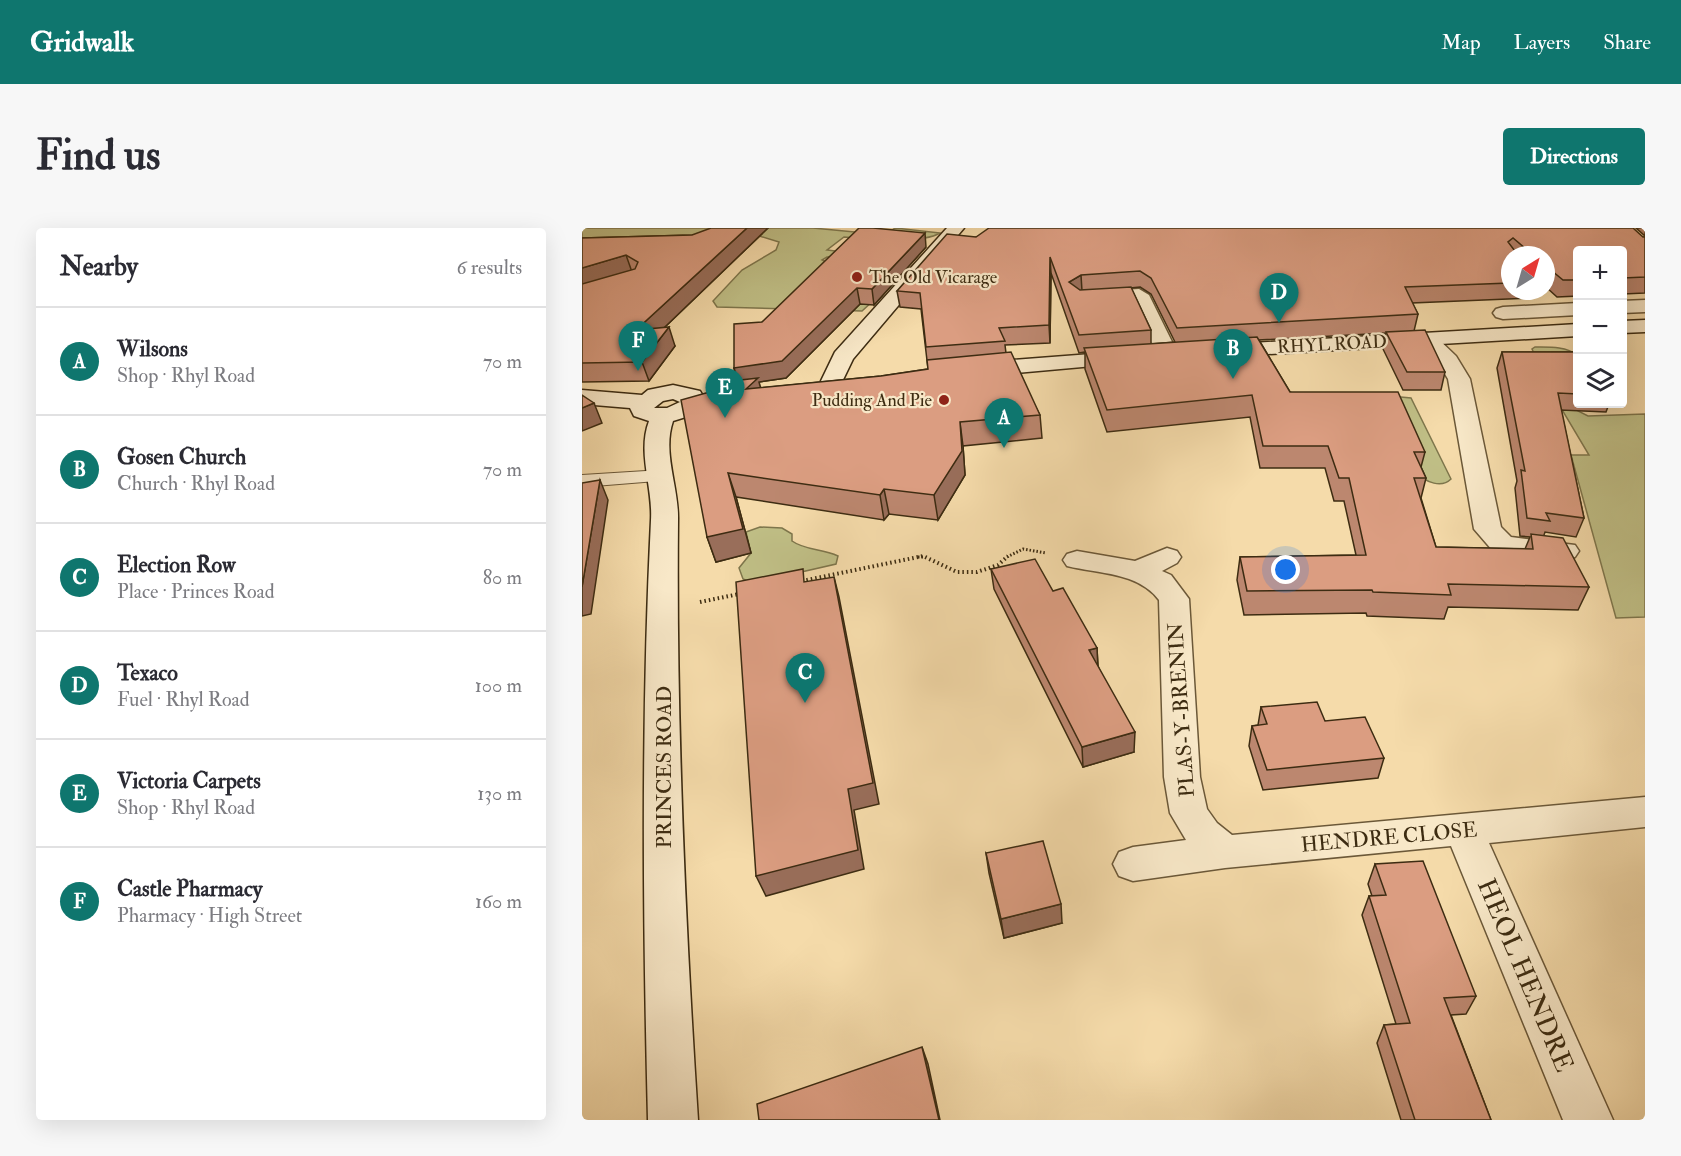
<!DOCTYPE html>
<meta charset="utf-8">
<style>
:root{--surface:#fff;--page:#f7f7f7;--text:#2b2b33;--muted:#7c7c81;--line:#e1e1e2;--accent:#0f766e}
body{margin:0;font-family:"IM FELL Double Pica",serif;background:var(--page);color:var(--text)}
.controls{position:absolute;right:18px;top:18px;display:grid;overflow:hidden;border-radius:6px;box-shadow:0 6px 24px #0002}
.controls button{width:54px;height:54px;display:grid;place-items:center;padding:0;border:0;border-bottom:2px solid var(--line);background:var(--surface);color:var(--text);font:30px sans-serif}
.compass{position:absolute;left:919px;top:18px;width:54px;height:54px;border-radius:50%;background:var(--surface);box-shadow:0 6px 24px #0002;rotate:37deg}
.you{position:absolute;left:704px;top:342px;width:21px;height:21px;margin:-15px;border:4px solid #fff;border-radius:50%;background:#1a73e8;box-shadow:0 0 0 9px #1a73e833}
.badge{display:grid;place-items:center;width:39px;height:39px;border-radius:50%;background:var(--accent);color:#fff;font-size:20px;font-weight:700}
.pin{position:absolute;translate:-50% -50px;filter:drop-shadow(0 2px 3px #0008)}
.pin::after{content:'';position:absolute;top:32px;width:21px;height:18px;background:inherit;clip-path:polygon(0 0,100% 0,50% 100%)}
.list{margin:0;padding:0;list-style:none}
h2{display:flex;justify-content:space-between;align-items:center;height:78px;margin:0;padding:0 24px;font-size:26px}
h2 small{font-size:20px;font-weight:400;color:var(--muted)}
.list li{display:grid;grid-template-columns:39px 1fr auto;gap:18px;align-items:center;box-sizing:border-box;height:108px;padding:0 24px;border-top:2px solid var(--line)}
.list b{display:block;font-size:22px;white-space:nowrap}
.list p{margin:0;font-size:20px;white-space:nowrap;color:var(--muted)}
.list em{font-size:20px;font-style:normal;color:var(--muted)}
.icon{flex:none;width:33px;height:33px;fill:none;stroke:currentColor;stroke-width:2;stroke-linecap:round;stroke-linejoin:round}
.map{position:relative;flex:none;width:1063px;height:892px;overflow:hidden;border-radius:6px}
header{display:flex;align-items:center;gap:36px;box-sizing:border-box;height:84px;padding:0 30px;background:var(--accent);color:#fff}
header strong{font-size:28px}
nav{display:flex;gap:33px;margin-inline-start:auto;font-size:21px}
.intro{display:flex;align-items:center;justify-content:space-between;box-sizing:border-box;height:144px;padding:0 36px}
h1{margin:0;font-size:42px}
.button{padding:15px 27px;border-radius:6px;background:var(--accent);color:#fff;font-size:21px;font-weight:700}
main{display:flex;gap:36px;padding:0 36px}
aside{flex:1;background:var(--surface);border-radius:6px;box-shadow:0 6px 24px #0002}
.map>svg:first-child{display:block}
</style>
<header>
<strong>Gridwalk</strong>
<nav><a>Map</a><a>Layers</a><a>Share</a></nav>
</header>
<div class="intro"><h1>Find us</h1><a class="button">Directions</a></div>
<main>
<aside>
<h2>Nearby<small>6 results</small></h2>
<ul class="list">
<li><span class="badge">A</span><div><b>Wilsons</b><p>Shop · Rhyl Road</p></div><em>70 m</em></li>
<li><span class="badge">B</span><div><b>Gosen Church</b><p>Church · Rhyl Road</p></div><em>70 m</em></li>
<li><span class="badge">C</span><div><b>Election Row</b><p>Place · Princes Road</p></div><em>80 m</em></li>
<li><span class="badge">D</span><div><b>Texaco</b><p>Fuel · Rhyl Road</p></div><em>100 m</em></li>
<li><span class="badge">E</span><div><b>Victoria Carpets</b><p>Shop · Rhyl Road</p></div><em>130 m</em></li>
<li><span class="badge">F</span><div><b>Castle Pharmacy</b><p>Pharmacy · High Street</p></div><em>160 m</em></li>
</ul>
</aside>
<div class="map">
<svg width="1063" height="892" viewBox="0 0 1063 892">
<rect width="100%" height="100%" fill="#f5dbaa"/>
<filter id="stains"><feTurbulence type="fractalNoise" baseFrequency=".00333" numOctaves="4"/><feColorMatrix values="0 0 0 0 .2 0 0 0 0 .09 0 0 0 0 .02 0 0 0 .5 -.17"/></filter>
<radialGradient id="worn" r=".72"><stop offset=".6" stop-color="#630" stop-opacity="0"/><stop offset="1" stop-color="#630" stop-opacity=".3"/></radialGradient>
<!-- green -->
<g fill="#c0bf86" stroke="#7e764c" stroke-width="1.5">
<polygon points="0,0 147,0 139,5 0,20"/>
<path d="M151,0H231L304,7L313,0L358,5C341,16 284,11 262,9L245,22L286,27L245,29L240,32L303,62L280,83L135,79L131,73L160,42L194,22L197,14Z"/>
<path d="M953,119C967,119 984,118 995,127L987,169L996,183L1006,188L1063,186V389L1034,390L989,227H1007L973,170L950,121Z"/>
<path d="M808,168L829,170L869,251C860,260 843,255 837,245C825,227 816,189 808,168Z"/>
<path d="M178,299L200,300L210,306V313C224,323 240,320 256,328L254,336L171,355L161,351L157,340L169,325L164,304Z"/>
</g>
<g fill="none" stroke-linecap="round" stroke-linejoin="round">
<!-- lane casing -->
<g stroke="#6b5838" stroke-width="2">
<polygon id="lane" points="80,242 87,244 90,248 87,252 0,259 0,247"/>
</g>
<!-- street casing -->
<g stroke="#6b5838" stroke-width="3">
<g id="street">
<polygon points="557,61 567,67 596,126 593,131 577,131 550,73 507,76 497,70 507,64"/>
<polygon points="1063,72 1063,84 1040,85 1040,73"/>
<polygon points="996,75 996,87 921,91 914,89 911,85 914,81 921,79"/>
<polygon points="845,105 852,107 874,128 888,151 919,299 929,309 993,317 997,323 993,329 983,332 911,323 892,301 866,151 857,136 835,111 838,107"/>
<path d="M585,320L595,323L599,329L595,335L580,343L589,347L607,371L618,549L625,581L635,595L650,607L1063,569V599L907,615L1031,892H981L869,618L643,640L551,653L537,648L531,636L537,624L551,619L604,612L588,585L582,549L577,372C556,344 517,346 485,338L481,332L485,326L495,323L553,333Z"/>
</g>
</g>
<!-- secondary casing -->
<g stroke="#3d2c12" stroke-width="3">
<g id="secondary">
<polygon points="365,0 382,0 271,131 258,158 242,158 239,153 253,124"/>
<polygon points="1063,92 1063,104 1040,105 1040,93"/>
<polygon points="996,96 996,108 636,129 629,127 625,123 629,119 636,117"/>
<polygon points="548,123 556,124 559,129 556,134 390,149 382,147 379,142 382,137 390,135"/>
<path d="M91,157L118,163L121,168L118,181L107,188L91,193C80,225 97,259 96,292C94,492 103,692 116,892H66C61,692 59,492 69,292C71,259 55,225 67,193L52,188L48,180L0,176V162L60,167L66,162ZM91,171L98,174L85,180H72L81,173Z"/>
</g>
</g>
<!-- path-far1 -->
<g stroke="#3d2c12" stroke-width="3" stroke-dasharray="1.5 2" stroke-linecap="butt">
<polyline points="336,329 343,329"/>
<polyline points="425,329 441,321 464,325"/>
</g>
<!-- path -->
<g stroke="#3d2c12" stroke-width="4" stroke-dasharray="1.5 3" stroke-linecap="butt">
<polyline points="220,353 341,328 375,344 395,344 416,337 426,328"/>
<polyline points="118,374 157,366"/>
</g>
<!-- lane -->
<use href="#lane" fill="#f8e8c8" fill-rule="evenodd"/>
<!-- street -->
<use href="#street" fill="#f8e8c8" fill-rule="evenodd"/>
<!-- secondary -->
<use href="#secondary" fill="#f8e8c8" fill-rule="evenodd"/>
</g>
<!-- wall -->
<g fill="#bc876f" stroke="#3d2c12" stroke-width="1.5" fill-rule="evenodd">
<polygon points="186,0 82,100 93,118 67,153 0,154 0,10 110,7"/>
<polygon points="1054,0 1063,0 1063,8"/>
<path d="M394,9H1063V65L1041,66V22H996V68L975,69L964,59V27H928V63H951L949,70L830,75L836,86L832,103L863,144L859,162H821L801,121L804,105L677,112L708,164L843,224L839,239L844,250L839,270L854,319L943,321L948,309L938,308L933,260L935,253L915,140L920,124H996V176H1027L1024,184L979,182L1002,290L994,309L963,304L962,307L1007,359L996,382L866,379L862,391L785,388L784,385L662,387L655,352L658,329L774,327L762,273H752L743,240H678L668,189L525,204L503,141V124L497,125L469,45L468,115L423,117L424,125L458,187L460,210L381,218L383,247L356,292L307,286L302,292L154,269L169,325L134,334L125,309L149,162L155,152L152,140L180,94L344,19L292,77L278,76L204,150L177,154L178,160L299,148L346,141L339,81L318,79L315,63ZM558,59L569,66L593,114L569,116V102L549,60Z"/>
<polygon points="409,341 471,363 515,420 516,438 552,524 501,539 412,361"/>
<polygon points="679,479 743,493 802,530 796,550 681,562 667,518 670,498 676,497"/>
<polygon points="404,625 480,695 422,710 407,645"/>
<polygon points="793,636 894,768 884,786 869,787 909,892 819,892 795,815 802,797 814,796 780,687 787,668 790,668 786,656"/>
</g>
<!-- shaded-wall -->
<g fill="#996e5a" stroke="#3d2c12" stroke-width="1.5">
<polygon points="165,0 186,0 61,120 54,102"/>
<polygon points="343,5 344,19 292,77 290,61"/>
<polygon points="44,27 50,44 0,59 0,40"/>
<polygon points="468,29 469,45 468,115 467,97"/>
<polygon points="499,47 500,63 488,70 487,54"/>
<polygon points="275,60 278,76 204,150 177,154 182,172 157,156 152,140"/>
<polygon points="87,99 93,118 67,153 60,134"/>
<polygon points="12,175 20,195 0,203 0,180"/>
<polygon points="378,194 381,218 383,247 356,292 352,267"/>
<polygon points="146,245 154,269 169,325 134,334 125,309"/>
<polygon points="18,252 26,272 9,386 0,388 0,359"/>
<polygon points="302,261 307,286 302,292 298,267"/>
<polygon points="252,349 257,369 297,576 272,582 282,641 184,668 174,648 266,561"/>
<polygon points="515,420 516,440 507,422"/>
<polygon points="553,504 552,524 501,539 500,519"/>
<polygon points="479,676 480,695 422,710 419,691"/>
<polygon points="340,819 346,836 358,892 357,892"/>
</g>
<!-- building -->
<g fill="#db9d81" stroke="#3d2c12" stroke-width="1.5">
<polygon points="129,0 165,0 54,102 87,99 60,134 0,135 0,56 53,41 56,34 44,27 0,40 0,10 110,7"/>
<polygon points="277,0 291,0 343,5 290,61 275,60 200,133 152,140 152,96 180,94"/>
<polygon points="407,0 1051,0 1061,9 1063,9 1063,49 1041,50 1041,22 996,22 996,52 981,52 964,38 964,27 951,27 931,10 926,14 936,27 928,27 928,55 823,59 836,86 595,100 569,50 558,43 499,47 487,54 498,62 549,59 569,102 497,107 468,29 467,97 417,100 423,113 344,119 338,65 315,63 365,6 394,9"/>
<polygon points="843,102 863,144 825,144 804,104"/>
<polygon points="675,109 708,164 816,164 843,224 832,224 844,250 832,250 854,319 951,321 949,306 981,310 1007,359 866,356 869,367 791,364 790,362 665,363 658,329 784,327 767,250 757,250 746,218 681,218 670,167 525,182 502,120"/>
<polygon points="429,124 458,187 378,194 380,223 352,267 302,261 298,267 146,245 161,301 125,309 99,172 124,165 149,162 150,153 176,150 164,161 299,148 346,141 345,132"/>
<polygon points="920,124 996,124 996,166 976,165 1002,290 964,285 968,293 945,290 939,242 943,243"/>
<polygon points="0,167 12,175 0,180"/>
<polygon points="18,252 0,359 0,255"/>
<polygon points="453,331 471,363 481,360 515,420 507,422 553,504 500,519 409,341"/>
<polygon points="221,341 222,354 252,349 291,555 266,561 276,622 174,648 154,354"/>
<polygon points="735,474 743,493 783,489 802,530 685,542 670,498 685,496 679,479"/>
<polygon points="461,613 479,676 419,691 404,625"/>
<polygon points="841,633 894,768 862,770 909,892 833,892 802,797 828,795 787,668 804,667 793,636"/>
<polygon points="340,819 357,892 177,892 175,876"/>
</g>
<!-- markers -->
<g fill="#8f2418" stroke="#f8e8c8" stroke-width="2">
<circle cx="275" cy="49" r="6"/>
<circle cx="362" cy="172" r="6"/>
</g>
<g text-anchor="middle" stroke-width="4.5" stroke-linejoin="round" paint-order="stroke">
<!-- far-poi labels -->
<g font-size="18" fill="#3d2c12" stroke="#f8e8c8" text-anchor="start">
<text x="287" y="55">The Old Vicarage</text>
<text x="350" y="178" text-anchor="end">Pudding And Pie</text>
</g>
<!-- far-street labels -->
<g font-size="18" fill="#3d2c12" stroke="#f8e8c8">
<text transform="translate(750 116) rotate(-3)" y="6">RHYL ROAD</text>
</g>
<!-- street labels -->
<g font-size="21" fill="#3d2c12" stroke="#f8e8c8">
<text transform="translate(599 482) rotate(-94)" y="7">PLAS-Y-BRENIN</text>
<text transform="translate(82 539) rotate(-90)" y="7">PRINCES ROAD</text>
<text transform="translate(807 609) rotate(-5)" y="7">HENDRE CLOSE</text>
</g>
<!-- near-street labels -->
<g font-size="26" fill="#3d2c12" stroke="#f8e8c8">
<text transform="translate(944 747) rotate(67)" y="9">HEOL HENDRE</text>
</g>
</g>
<rect width="100%" height="100%" filter="url(#stains)"/>
<rect width="100%" height="100%" fill="url(#worn)"/>
</svg>
<div class="controls">
<button>+</button>
<button>−</button>
<button><svg class="icon" aria-label="layers" viewBox="0 0 24 24"><path d="M12 4l9 5-9 5-9-5zM3 14l9 5 9-5"/></svg></button>
</div>
<svg class="compass" viewBox="-18 -18 36 36"><path d="M0-13l5 13h-10z" fill="#e53935"/><path d="M0 13l5-13h-10z" fill="#7c7c81"/></svg>
<div class="you"></div>
<div class="pin badge" style="left:422px;top:220px">A</div>
<div class="pin badge" style="left:651px;top:151px">B</div>
<div class="pin badge" style="left:223px;top:475px">C</div>
<div class="pin badge" style="left:697px;top:95px">D</div>
<div class="pin badge" style="left:143px;top:190px">E</div>
<div class="pin badge" style="left:56px;top:143px">F</div>
</div>
</main>
